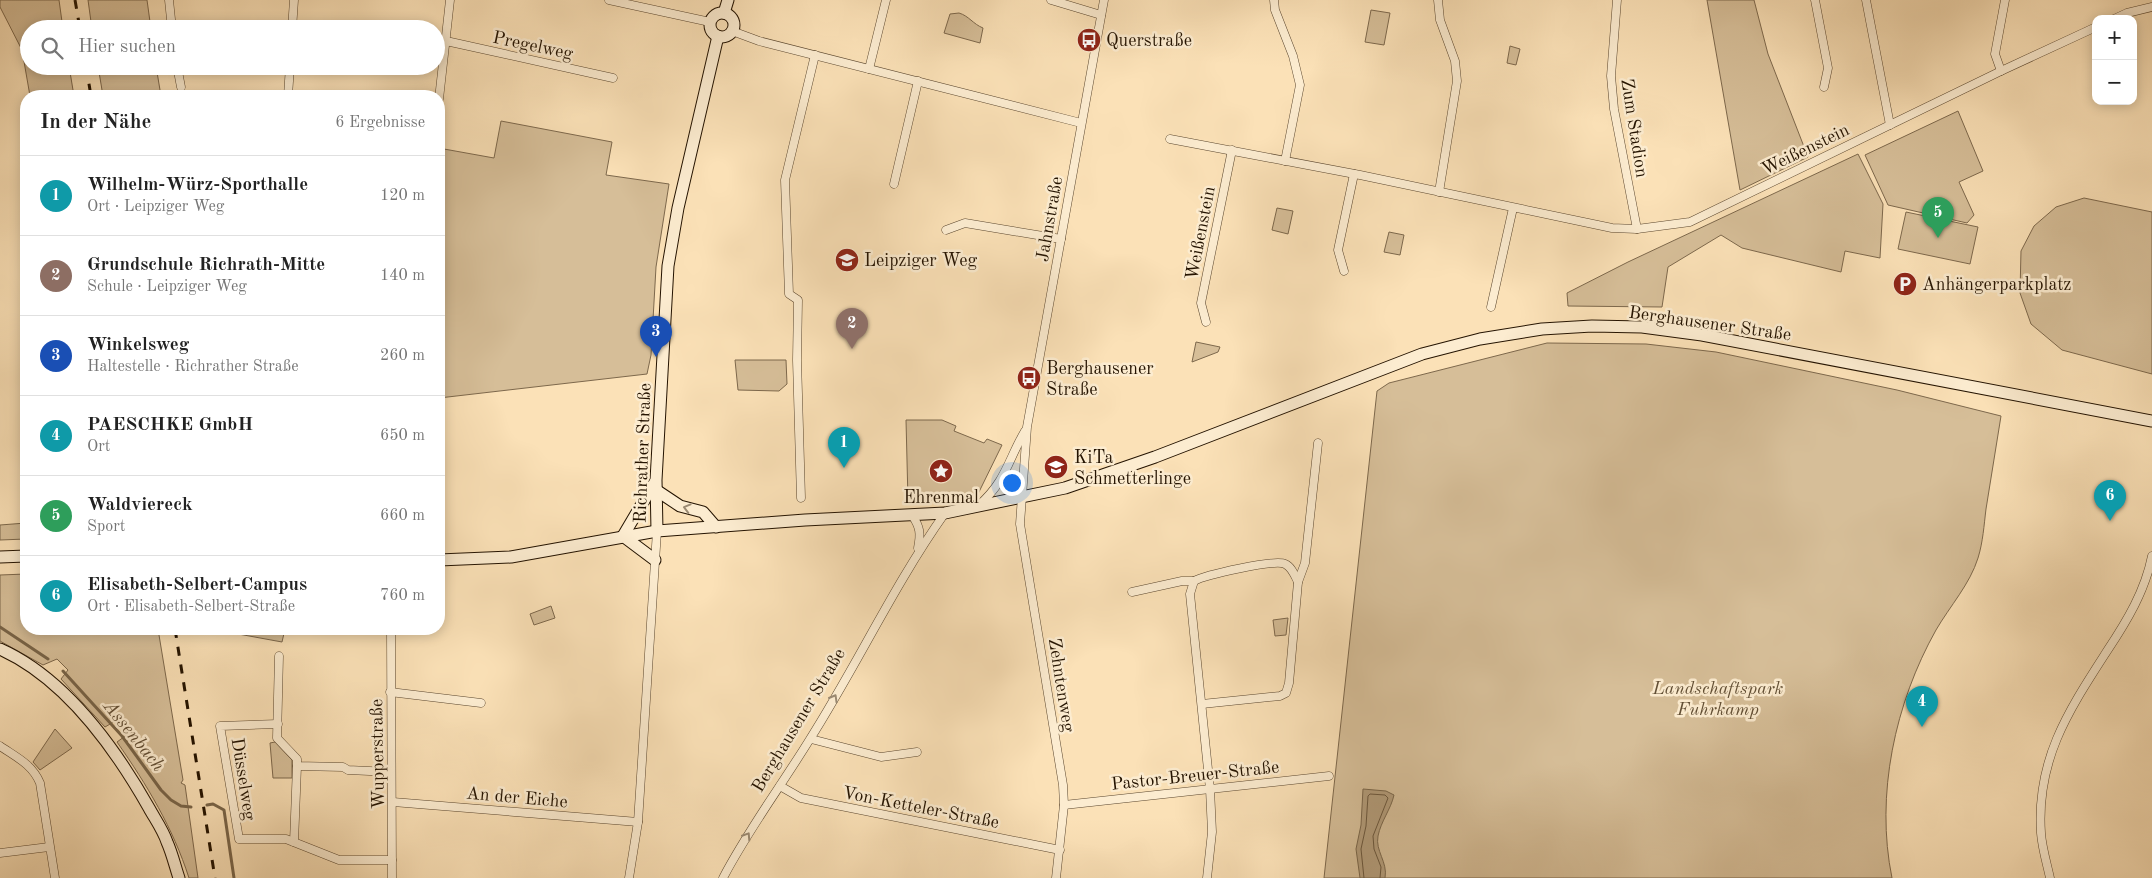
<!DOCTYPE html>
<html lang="de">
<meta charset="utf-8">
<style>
:root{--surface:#fff;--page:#f6f6f6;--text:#222;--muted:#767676;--line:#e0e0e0;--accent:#0b8043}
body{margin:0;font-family:"Old Standard TT",serif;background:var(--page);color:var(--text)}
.controls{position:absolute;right:15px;top:15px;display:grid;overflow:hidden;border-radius:10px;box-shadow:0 2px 12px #0003}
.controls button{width:45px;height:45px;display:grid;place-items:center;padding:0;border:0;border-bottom:1px solid var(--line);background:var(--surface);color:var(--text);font:25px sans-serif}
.you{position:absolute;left:1011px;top:482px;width:18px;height:18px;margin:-12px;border:4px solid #fff;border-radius:50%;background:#1a73e8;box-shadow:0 0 0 8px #1a73e833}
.badge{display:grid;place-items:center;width:32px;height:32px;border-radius:50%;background:var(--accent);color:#fff;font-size:16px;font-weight:700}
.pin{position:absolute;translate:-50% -41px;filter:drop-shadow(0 1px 2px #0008)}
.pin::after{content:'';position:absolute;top:26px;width:18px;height:15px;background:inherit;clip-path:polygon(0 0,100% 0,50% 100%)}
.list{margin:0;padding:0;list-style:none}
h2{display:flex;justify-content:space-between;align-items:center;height:65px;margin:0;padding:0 20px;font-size:21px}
h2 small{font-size:16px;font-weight:400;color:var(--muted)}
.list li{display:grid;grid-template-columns:32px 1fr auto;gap:15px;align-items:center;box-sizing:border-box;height:80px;padding:0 20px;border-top:1px solid var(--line)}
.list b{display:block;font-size:19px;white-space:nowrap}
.list p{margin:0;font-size:16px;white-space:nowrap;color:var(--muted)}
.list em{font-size:16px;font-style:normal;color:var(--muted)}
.icon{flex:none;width:28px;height:28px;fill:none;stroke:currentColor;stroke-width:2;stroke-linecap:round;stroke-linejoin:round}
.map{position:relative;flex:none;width:2152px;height:878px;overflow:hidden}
.search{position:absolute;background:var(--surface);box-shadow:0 2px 12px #0003;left:20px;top:20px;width:425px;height:55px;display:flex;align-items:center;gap:12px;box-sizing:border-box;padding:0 18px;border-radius:28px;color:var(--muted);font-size:19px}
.panel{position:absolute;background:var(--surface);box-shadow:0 2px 12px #0003;left:20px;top:90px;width:425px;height:545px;border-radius:20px}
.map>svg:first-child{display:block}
</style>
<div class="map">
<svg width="2152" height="878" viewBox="0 0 2152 878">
<rect width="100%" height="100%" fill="#fbe1b7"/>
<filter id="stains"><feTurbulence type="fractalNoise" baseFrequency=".004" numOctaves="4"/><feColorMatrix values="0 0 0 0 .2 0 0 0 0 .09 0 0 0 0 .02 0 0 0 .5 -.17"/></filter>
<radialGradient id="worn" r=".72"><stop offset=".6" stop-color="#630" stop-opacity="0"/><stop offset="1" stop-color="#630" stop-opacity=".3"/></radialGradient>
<!-- green -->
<g fill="#d6be98" stroke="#7d684c">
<polygon points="0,0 59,0 63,29 29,29 29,66 69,66 74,96 30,96 22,50 0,7"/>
<polygon points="88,0 147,0 151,29 92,29"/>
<polygon points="1707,0 1754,0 1768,54 1808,157 1740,190"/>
<polygon points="1371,10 1390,13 1384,45 1365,42"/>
<path d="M959,13C969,16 973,24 983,28L980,43L944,33L950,14Z"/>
<polygon points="1510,46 1520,49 1516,65 1507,63"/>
<polygon points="98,66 156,66 161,96 103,96"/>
<polygon points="1958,111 1983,171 1959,182 1974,215 1967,223 1888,205 1865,155"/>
<polygon points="501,121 612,142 606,175 669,184 656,267 651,355 647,374 439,398 439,203 444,149 494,158"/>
<polygon points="1858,154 1883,204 1880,258 1845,251 1841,272 1742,248 1721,235 1668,267 1662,307 1568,306 1567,293 1628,262"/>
<polygon points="2084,198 2152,212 2152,374 2062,350 2031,324 2020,293 2021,251 2034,226 2056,207"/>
<polygon points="1277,208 1293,211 1288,234 1272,230"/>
<polygon points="1906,212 1978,227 1970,264 1898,249"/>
<polygon points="1389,232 1404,235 1400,255 1384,252"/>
<polygon points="1196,342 1220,347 1218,352 1192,362"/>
<path d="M1547,343L1646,344L1716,352L1897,390L2001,416C1996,447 1991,478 1986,509C1984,525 1983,542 1978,558C1970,584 1950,606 1936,630C1895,703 1875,795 1892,878H1324L1377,391L1389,383Z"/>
<polygon points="735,360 786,360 787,384 779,391 738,390"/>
<polygon points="906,420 942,420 956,426 954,431 984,443 987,439 1002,445 977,496 938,501 908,501"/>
<polygon points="26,523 26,539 0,540 0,525"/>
<path d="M26,574V629H158L183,780L181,783L185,785L198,878H189C173,828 147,785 117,742L128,734L117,720L105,727L61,679L68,670L57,659L43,665L0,641V575Z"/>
<polygon points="551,606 555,618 534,625 530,614"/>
<polygon points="1288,618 1286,635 1275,636 1273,620"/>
<polygon points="211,629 285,629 282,642"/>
<polygon points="55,729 72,748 40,770 33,762"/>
<polygon points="275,742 292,760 292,778 273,778 270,743"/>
</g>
<!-- water -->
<path fill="#b29b79" stroke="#796549" d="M1363,789L1386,791L1394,795C1391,809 1381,821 1378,836C1375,851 1388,862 1385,878H1360L1356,849L1361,825Z"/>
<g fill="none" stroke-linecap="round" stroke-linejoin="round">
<!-- shore -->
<polyline stroke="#6b573c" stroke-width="1" points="1364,878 1361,849 1366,826 1368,796 1370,794 1385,795 1388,798 1373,836 1374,849 1381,867 1380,878"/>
<!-- stream -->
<g stroke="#796549" stroke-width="3">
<polyline points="0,627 48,659"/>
<polyline points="63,671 122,736 161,790 171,800 181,806 191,807"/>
<polyline points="207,805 213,804 224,810 234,878"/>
</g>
<!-- street casing -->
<g stroke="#5a462e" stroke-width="9">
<g id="street">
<polyline points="169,0 172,29"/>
<polyline points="609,0 710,22"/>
<polyline points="1051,0 1101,15"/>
<polyline points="1274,0 1275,10 1293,56 1300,85 1285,161"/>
<polyline points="1438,0 1440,20 1455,61 1457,81 1439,192"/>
<polyline points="1617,0 1611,76 1614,109 1637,229"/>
<polyline points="1815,0 1828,68 1824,87"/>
<polyline points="1866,0 1890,125"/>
<polyline points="2114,19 2127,13 2152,7"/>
<polyline points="292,29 294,0"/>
<polyline points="732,31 759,41 1081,123"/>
<polyline points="446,41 613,78"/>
<polyline points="177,66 181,87"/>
<polyline points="869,69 886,0"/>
<polyline points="2001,71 1995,54 2005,0"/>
<polyline points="288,96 290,66"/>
<polyline points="439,99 450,0"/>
<polyline points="1170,139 1360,175 1612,228 1637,229 1690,222 2001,71 2096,27"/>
<polyline points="894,184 918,81"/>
<polyline points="946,230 965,223 1061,239"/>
<polyline points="1344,271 1338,250 1354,174"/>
<polyline points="1491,307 1513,208"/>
<polyline points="1206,322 1201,303 1232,150"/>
<polyline points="801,498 797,360 798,300 789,294 785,180 815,55"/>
<path d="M979,505C1006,481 1008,460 1025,431"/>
<path d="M912,515C920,527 921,533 918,548"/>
<polyline points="1132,592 1182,581 1194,581"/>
<polyline points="391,629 392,878"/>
<polyline points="279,656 277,738 297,759 297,766 343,767 348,770 391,772"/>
<polyline points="390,692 481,703"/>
<polyline points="1202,704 1280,696 1286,693 1289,683 1298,582 1305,563 1318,443"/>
<polyline points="278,724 220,726 239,839 286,839 339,860 392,860"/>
<polyline points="811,739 881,757 917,752"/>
<path d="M0,746C16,757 32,764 40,783L55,878"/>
<polyline points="780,786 801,798 1060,850"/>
<polyline points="393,802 638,822"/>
<polyline points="1064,805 1329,776"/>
<polyline points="294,842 297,766"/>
<polyline points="0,853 49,847"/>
<polyline points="629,878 638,822 657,531"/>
<path d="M723,878C748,830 781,786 810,739C857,665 894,585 945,513"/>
<polyline points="1056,878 1064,805 1063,785 1020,524 1027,427 1104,0"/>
<path d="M1207,878L1212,832L1210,789L1190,594L1194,581C1205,575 1275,559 1285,564C1292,567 1295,576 1298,582"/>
<path d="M2050,878C2047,864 2042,848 2041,833C2036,759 2069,710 2107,651C2127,621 2145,591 2152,556"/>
</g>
</g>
<!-- secondary casing -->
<g stroke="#241300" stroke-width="13">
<g id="secondary">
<polyline points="724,13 728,0"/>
<circle cx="722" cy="25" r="12"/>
<polyline points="656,490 680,506 703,512 716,527"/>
<polyline points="657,531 656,480 668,266 678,208 718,36"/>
<polyline points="623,536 655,482"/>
<polyline points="623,536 655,560"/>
<polyline points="0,557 26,556"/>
<polyline points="439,560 511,557 657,531 805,520 945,513 1065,488 1155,457 1422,354 1480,339 1542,329 1592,326 1642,327 1702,335 2152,421"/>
<path d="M0,649C65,678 115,748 149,808C155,819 163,830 167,842C172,853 175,866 179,878"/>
</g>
</g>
<!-- street -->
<use href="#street" stroke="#fcecd0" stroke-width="8"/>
<!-- secondary -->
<use href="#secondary" stroke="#fcecd0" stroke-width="11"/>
<!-- rail -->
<g stroke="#241300" stroke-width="3" stroke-dasharray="9 9" stroke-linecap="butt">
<polyline points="75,0 80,29"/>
<polyline points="86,66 91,96"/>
<polyline points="175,629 215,878"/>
</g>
</g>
<!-- one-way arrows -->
<defs><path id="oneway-chevron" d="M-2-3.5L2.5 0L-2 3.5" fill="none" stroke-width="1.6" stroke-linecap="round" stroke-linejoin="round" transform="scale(1.25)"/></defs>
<g stroke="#9b8a72">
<use href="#oneway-chevron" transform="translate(687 508) rotate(-165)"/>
<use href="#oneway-chevron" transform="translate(834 698) rotate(-60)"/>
<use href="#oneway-chevron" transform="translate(747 836) rotate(-57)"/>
</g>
<!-- icons -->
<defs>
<g id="bus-disc" transform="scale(1.25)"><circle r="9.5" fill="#8f2418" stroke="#fcecd0"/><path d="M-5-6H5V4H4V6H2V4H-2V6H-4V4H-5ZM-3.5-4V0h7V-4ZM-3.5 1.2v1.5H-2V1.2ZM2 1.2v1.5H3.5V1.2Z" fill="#fff"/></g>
<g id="school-disc" transform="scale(1.25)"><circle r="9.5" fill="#8f2418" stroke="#fcecd0"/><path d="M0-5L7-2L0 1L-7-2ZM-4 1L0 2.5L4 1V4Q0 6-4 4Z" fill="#fff"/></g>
<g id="parking-disc" transform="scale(1.25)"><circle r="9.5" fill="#8f2418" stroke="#fcecd0"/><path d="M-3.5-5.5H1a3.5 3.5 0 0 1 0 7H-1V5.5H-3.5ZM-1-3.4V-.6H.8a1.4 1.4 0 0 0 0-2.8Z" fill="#fff"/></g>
<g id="sight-disc" transform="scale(1.25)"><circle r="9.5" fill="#8f2418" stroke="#fcecd0"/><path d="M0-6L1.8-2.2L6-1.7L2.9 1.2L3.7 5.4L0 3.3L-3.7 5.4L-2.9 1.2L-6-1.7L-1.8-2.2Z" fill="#fff"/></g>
</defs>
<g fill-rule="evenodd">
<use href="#bus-disc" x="1089" y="40"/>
<use href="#school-disc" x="847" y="260"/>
<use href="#parking-disc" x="1905" y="284"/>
<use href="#bus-disc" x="1029" y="378"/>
<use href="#school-disc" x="1056" y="467"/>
<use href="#sight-disc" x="941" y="471"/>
</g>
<g text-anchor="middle" stroke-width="5" stroke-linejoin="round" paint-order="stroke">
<!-- poi labels -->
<g font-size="18" fill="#241300" stroke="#fcecd0" text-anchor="start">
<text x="1106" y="46">Querstraße</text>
<text x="864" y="266">Leipziger Weg</text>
<text x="1922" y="290">Anhängerparkplatz</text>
<text x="1046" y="374">Berghausener<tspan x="1046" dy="21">Straße</tspan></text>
<text x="1074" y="463">KiTa<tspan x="1074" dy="21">Schmetterlinge</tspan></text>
<text x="941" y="503" text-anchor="middle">Ehrenmal</text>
</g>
<!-- street labels -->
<g font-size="18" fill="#241300" stroke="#fcecd0">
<text transform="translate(533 45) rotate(12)" y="6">Pregelweg</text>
<text transform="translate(1635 128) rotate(81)" y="6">Zum Stadion</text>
<text transform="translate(1805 149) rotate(-26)" y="6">Weißenstein</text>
<text transform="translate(1049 219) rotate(-80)" y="6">Jahnstraße</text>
<text transform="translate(1200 233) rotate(-79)" y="6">Weißenstein</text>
<text transform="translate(1710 323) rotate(8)" y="6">Berghausener Straße</text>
<text transform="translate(642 453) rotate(-88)" y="6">Richrather Straße</text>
<text transform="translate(1062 685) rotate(81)" y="6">Zehntenweg</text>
<text transform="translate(798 720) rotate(-59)" y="6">Berghausener Straße</text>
<text transform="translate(377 754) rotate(-91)" y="6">Wupperstraße</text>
<text transform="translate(1195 775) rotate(-6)" y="6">Pastor-Breuer-Straße</text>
<text transform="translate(244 779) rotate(81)" y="6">Düsselweg</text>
<text transform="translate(517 797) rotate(5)" y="6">An der Eiche</text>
<text transform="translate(921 807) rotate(11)" y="6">Von-Ketteler-Straße</text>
</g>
<!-- park labels -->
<g font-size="18" font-style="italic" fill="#624f35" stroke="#fcecd0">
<text x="1718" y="694">Landschaftspark<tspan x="1718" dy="21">Fuhrkamp</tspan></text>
</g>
<!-- water labels -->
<g font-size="19" font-style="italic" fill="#645036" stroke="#fcecd0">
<text transform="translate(135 735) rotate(51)" y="7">Assenbach</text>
</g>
</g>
<rect width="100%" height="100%" filter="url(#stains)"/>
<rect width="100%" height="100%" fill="url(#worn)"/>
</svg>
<div class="controls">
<button>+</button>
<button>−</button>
</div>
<div class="you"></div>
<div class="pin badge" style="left:844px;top:468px;background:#0f9aa8">1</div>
<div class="pin badge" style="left:852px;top:349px;background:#8d6e63">2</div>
<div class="pin badge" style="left:656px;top:357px;background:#1a4fb4">3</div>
<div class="pin badge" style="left:1922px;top:727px;background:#0f9aa8">4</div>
<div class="pin badge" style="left:1938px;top:238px;background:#2e9e5b">5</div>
<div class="pin badge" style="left:2110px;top:521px;background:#0f9aa8">6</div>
<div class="search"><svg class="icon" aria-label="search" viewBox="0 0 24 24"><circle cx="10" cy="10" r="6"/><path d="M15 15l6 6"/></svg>Hier suchen</div>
<section class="panel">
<h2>In der Nähe<small>6 Ergebnisse</small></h2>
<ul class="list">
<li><span class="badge" style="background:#0f9aa8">1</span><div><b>Wilhelm-Würz-Sporthalle</b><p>Ort · Leipziger Weg</p></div><em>120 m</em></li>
<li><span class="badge" style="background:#8d6e63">2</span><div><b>Grundschule Richrath-Mitte</b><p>Schule · Leipziger Weg</p></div><em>140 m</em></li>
<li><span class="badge" style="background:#1a4fb4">3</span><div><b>Winkelsweg</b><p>Haltestelle · Richrather Straße</p></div><em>260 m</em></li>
<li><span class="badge" style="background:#0f9aa8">4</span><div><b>PAESCHKE GmbH</b><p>Ort</p></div><em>650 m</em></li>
<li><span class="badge" style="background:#2e9e5b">5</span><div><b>Waldviereck</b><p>Sport</p></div><em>660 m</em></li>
<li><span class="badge" style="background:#0f9aa8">6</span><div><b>Elisabeth-Selbert-Campus</b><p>Ort · Elisabeth-Selbert-Straße</p></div><em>760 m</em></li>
</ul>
</section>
</div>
